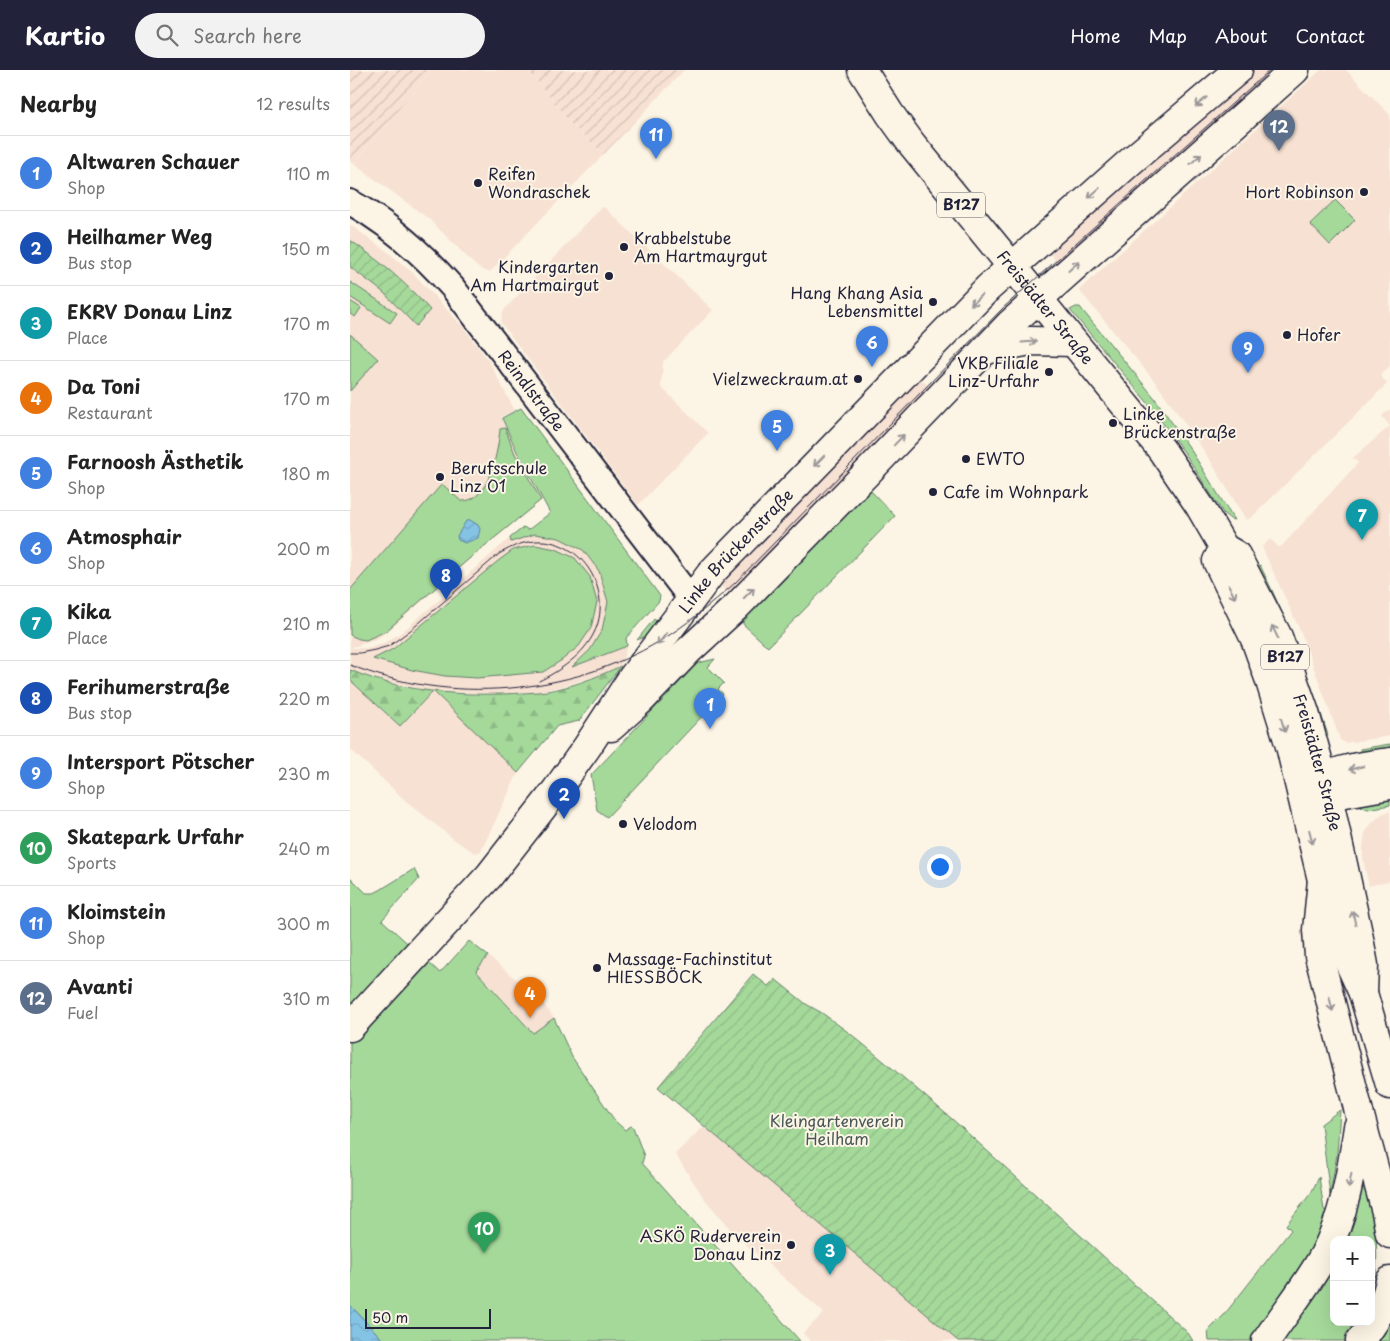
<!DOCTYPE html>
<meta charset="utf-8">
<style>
:root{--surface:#fff;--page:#f2f2f2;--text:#222;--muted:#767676;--line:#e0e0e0;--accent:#22223b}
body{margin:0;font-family:"Playpen Sans",sans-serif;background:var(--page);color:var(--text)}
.controls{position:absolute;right:15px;bottom:15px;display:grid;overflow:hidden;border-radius:10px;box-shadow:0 5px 20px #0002}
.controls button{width:45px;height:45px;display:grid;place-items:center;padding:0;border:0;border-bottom:1px solid var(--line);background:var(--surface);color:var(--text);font:25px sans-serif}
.scale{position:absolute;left:15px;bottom:12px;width:126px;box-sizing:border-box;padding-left:5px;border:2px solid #22223b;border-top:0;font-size:14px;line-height:18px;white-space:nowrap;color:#22223b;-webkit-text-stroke:4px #fcf5e5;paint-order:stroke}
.you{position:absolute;left:589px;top:796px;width:18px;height:18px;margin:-12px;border:4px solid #fff;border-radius:50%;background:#1a73e8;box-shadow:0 0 0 8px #1a73e833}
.badge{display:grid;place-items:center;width:32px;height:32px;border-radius:50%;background:var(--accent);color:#fff;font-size:16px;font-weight:700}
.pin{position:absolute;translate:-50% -41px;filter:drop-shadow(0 1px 2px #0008)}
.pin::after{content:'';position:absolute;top:26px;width:18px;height:15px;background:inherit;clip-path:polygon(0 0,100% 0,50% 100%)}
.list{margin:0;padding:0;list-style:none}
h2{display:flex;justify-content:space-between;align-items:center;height:65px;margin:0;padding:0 20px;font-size:21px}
h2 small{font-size:16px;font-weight:400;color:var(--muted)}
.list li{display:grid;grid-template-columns:32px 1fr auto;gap:15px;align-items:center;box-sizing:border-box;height:75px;padding:0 20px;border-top:1px solid var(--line)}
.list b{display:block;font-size:19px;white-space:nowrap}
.list p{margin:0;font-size:16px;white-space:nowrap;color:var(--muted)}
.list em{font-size:16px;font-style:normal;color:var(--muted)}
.icon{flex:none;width:28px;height:28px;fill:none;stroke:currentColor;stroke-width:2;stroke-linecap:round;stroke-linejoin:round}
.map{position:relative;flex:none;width:1040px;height:1271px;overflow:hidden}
header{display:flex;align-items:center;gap:30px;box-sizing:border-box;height:70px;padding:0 25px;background:var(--accent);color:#fff}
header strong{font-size:24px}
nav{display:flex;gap:28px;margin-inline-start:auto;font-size:18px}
.search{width:350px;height:45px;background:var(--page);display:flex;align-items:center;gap:12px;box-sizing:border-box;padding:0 18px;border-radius:28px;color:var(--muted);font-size:19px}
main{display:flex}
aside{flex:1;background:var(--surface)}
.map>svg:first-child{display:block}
</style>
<header>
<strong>Kartio</strong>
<div class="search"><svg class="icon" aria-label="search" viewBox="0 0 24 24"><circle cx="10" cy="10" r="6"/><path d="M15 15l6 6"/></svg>Search here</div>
<nav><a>Home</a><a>Map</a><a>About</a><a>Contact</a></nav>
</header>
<main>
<aside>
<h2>Nearby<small>12 results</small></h2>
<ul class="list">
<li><span class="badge" style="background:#3f7fe0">1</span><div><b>Altwaren Schauer</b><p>Shop</p></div><em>110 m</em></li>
<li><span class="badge" style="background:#1a4fb4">2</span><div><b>Heilhamer Weg</b><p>Bus stop</p></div><em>150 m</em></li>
<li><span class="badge" style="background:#0f9aa8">3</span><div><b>EKRV Donau Linz</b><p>Place</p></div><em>170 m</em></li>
<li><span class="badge" style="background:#e8710a">4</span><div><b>Da Toni</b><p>Restaurant</p></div><em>170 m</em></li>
<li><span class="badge" style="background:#3f7fe0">5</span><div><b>Farnoosh Ästhetik</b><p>Shop</p></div><em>180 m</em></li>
<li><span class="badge" style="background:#3f7fe0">6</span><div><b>Atmosphair</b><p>Shop</p></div><em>200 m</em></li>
<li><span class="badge" style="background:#0f9aa8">7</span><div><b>Kika</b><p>Place</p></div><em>210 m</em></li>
<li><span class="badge" style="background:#1a4fb4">8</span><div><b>Ferihumerstraße</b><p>Bus stop</p></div><em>220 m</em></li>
<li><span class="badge" style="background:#3f7fe0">9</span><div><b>Intersport Pötscher</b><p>Shop</p></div><em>230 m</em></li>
<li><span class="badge" style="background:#2e9e5b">10</span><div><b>Skatepark Urfahr</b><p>Sports</p></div><em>240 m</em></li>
<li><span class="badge" style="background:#3f7fe0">11</span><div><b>Kloimstein</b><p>Shop</p></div><em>300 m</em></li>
<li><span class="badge" style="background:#5c6f8a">12</span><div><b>Avanti</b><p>Fuel</p></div><em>310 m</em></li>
</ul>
</aside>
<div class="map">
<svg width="1040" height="1271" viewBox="0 0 1040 1271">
<defs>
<pattern id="industrial-furrows" width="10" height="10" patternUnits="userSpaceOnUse" patternTransform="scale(1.25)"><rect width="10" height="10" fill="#f7e1d3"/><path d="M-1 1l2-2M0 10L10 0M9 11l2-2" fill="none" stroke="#d3c1b6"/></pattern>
<pattern id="forest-firs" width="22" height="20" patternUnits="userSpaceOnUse" patternTransform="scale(1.25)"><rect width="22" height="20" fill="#a5d99a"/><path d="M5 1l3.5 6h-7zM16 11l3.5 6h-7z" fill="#8eba86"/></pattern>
<pattern id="garden-furrows" width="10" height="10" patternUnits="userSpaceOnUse" patternTransform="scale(1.25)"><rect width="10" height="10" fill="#a5d99a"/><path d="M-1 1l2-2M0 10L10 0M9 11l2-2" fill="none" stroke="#8eba86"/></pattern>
<pattern id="water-waves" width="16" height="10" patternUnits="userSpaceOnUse" patternTransform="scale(1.25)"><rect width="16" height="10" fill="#85c3e5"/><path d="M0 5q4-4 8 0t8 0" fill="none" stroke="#73a7c5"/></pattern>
</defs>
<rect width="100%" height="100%" fill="#fcf5e5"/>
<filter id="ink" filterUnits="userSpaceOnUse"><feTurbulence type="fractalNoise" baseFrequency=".02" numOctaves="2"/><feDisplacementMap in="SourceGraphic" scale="10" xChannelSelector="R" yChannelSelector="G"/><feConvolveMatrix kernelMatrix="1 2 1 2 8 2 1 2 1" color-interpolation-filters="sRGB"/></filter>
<g filter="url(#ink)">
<!-- built -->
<g fill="#f7e1d3" fill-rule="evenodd">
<polygon points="81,0 178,0 222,55 254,84 140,202 134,201 126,196 79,149 4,94"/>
<polygon points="898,0 935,0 712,198 696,179"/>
<polygon points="971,0 996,0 1040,45 1040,296 1030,305 1037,314 902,447 896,450 858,387 827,342 806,313 729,220"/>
<polygon points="254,137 363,240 313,292 311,317 358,363 288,435 151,253 152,245 155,239 251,138"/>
<path d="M0,155L38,182L64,204L114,258L140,293L165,341L151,347L167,384L192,430L120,489L37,562L26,569L0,578H20L36,572L52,562L160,468L162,471L185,464L209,468L233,480L249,501L258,532L252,560L240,580L223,596L277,576L271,596L252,604L213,616L188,622L137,624L84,621L168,703L131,781L125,783L106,771L56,731L0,679V610L50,656L82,621L40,613L0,600V197L33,222L66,255L80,240L28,190L0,170ZM76,553L229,576L212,590L193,602L127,608L95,606L62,600L24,589L43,579Z"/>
<polygon points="565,303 584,321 383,527 364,510"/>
<polygon points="1040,339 1040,666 995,673 990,670 988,664 952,565 912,477 920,469 930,478 1008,393 1003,388 1040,356 1032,346"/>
<polygon points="1040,741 1040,811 1019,816 1013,789 1013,777 1015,763 1021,754 1032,744"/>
<polygon points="138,886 189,928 204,948 183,963 126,900"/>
<polygon points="354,1056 608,1271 460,1271 453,1263 474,1243 401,1179 380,1159 354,1128 325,1084"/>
</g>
<!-- industrial -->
<g fill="url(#industrial-furrows)">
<polygon points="0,0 81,0 4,94 0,91"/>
<polygon points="178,0 334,0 254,84 222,55"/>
</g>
<!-- green -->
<g fill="#a5d99a" stroke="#647e6a">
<polygon points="985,130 1005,150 980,175 960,154"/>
<polygon points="0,212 47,243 40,253 0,227"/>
<polygon points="0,231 11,238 5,247 0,244"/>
<polygon points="726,237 730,237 733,241 804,327 839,377 884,450 880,449 873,443 834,382 797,332 720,240"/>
<polygon points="0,264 28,289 0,321"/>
<polygon points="171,338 310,526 309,531 276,568 277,576 222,597 240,580 252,560 258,532 249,501 233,480 209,468 185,464 161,472 160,468 174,457 178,460 200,443 168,384 152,348"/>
<path d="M155,358L165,384L191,430L120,488L36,561L16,570L9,569L0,565V520L92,414L111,431C140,433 148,379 150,359Z"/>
<polygon points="520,420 545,446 418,577 393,554 393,550"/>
<polygon points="185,475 206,479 225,488 240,507 247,532 241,558 229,576 212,590 193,602 127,608 95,606 62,600 23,589 43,579 148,491 163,480"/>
<path d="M910,495C937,550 959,607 978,665L974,667L904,499Z"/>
<polygon points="304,549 311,554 307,561 287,570"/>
<polygon points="365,589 358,597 374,613 368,619 373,624 257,747 247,740 241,705 348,593"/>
<polygon points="1040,674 1040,679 1010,684 1010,679"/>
<polygon points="1040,724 1040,735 1018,739 1010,736 1009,734"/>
<polygon points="64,799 69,809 32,850 90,903 119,871 138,886 126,901 183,963 204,948 222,987 265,1051 275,1060 281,1056 283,1057 294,1086 292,1093 450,1271 34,1271 0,1235 0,807 16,823 24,823 30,820"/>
<polygon points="990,1040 987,1084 980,1125 971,1054"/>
<path d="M1012,1092C1024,1135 1033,1186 1021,1230V1170H991Z"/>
<polygon points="969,1107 974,1140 985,1142 909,1271 859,1271 858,1261 874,1245 941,1160 936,1155 961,1123"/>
<polygon points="984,1186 984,1252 1015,1252 1008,1271 928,1271"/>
<polygon points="1040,1227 1040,1271 1027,1271"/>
</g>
<!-- forest -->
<path fill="url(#forest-firs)" stroke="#647e6a" d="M271,596L229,651L207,656L168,703L83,621L50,656L0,610V600C59,625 125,627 188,622C215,620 247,607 271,596Z"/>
<!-- garden -->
<g fill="url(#garden-furrows)" stroke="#647e6a">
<path d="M0,170C30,191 56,213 80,240L66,256L33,222L0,197Z"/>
<polygon points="403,904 418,916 425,909 456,934 472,943 502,965 536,993 602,1049 838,1263 843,1271 608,1271 308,1017"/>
</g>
<!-- water -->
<g fill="url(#water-waves)" stroke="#5d83a1">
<polygon points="120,450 128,455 130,459 128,468 115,473 108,470 107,466 116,451"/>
<polygon points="0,1235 34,1271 0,1271"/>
</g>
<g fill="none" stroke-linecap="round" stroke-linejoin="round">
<!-- minor casing -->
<g stroke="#22223b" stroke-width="28">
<g id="minor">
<path id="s1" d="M0,132C40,154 73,184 103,218L341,529"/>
</g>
</g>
<!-- major casing -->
<g stroke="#22223b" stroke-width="31">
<g id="major">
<path id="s2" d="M512,0L540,44L561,73L811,379L849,435L874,478L886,485L928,567L955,643L978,726L1008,863L1014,895L1013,923"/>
<polyline points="635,280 680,271 723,272"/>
<polyline points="874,478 867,491 905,569 919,608 940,676 972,810 988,868 1013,923 1040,1015"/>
<polyline points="261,657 291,630 338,581 386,537 515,405 660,254 945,0"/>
<path d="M958,717C980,699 1013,696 1040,692"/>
<polyline points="960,725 978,726 1040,715"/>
<path id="s3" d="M0,957L139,806L207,719L237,677L282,608L362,502L638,218L781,91L888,0"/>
</g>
</g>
<!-- highway casing -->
<g stroke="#22223b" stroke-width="31">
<g id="highway">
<polyline points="972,810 967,860 969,886 1010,1046 1036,1142 1040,1164"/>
<path d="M916,1271C935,1242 957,1216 974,1185C995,1145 1001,1102 1008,1057"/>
<path d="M1010,1271C1026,1253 1035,1234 1040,1211"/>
</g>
</g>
<!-- minor -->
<use href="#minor" stroke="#fcf5e5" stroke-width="24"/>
<!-- major -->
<use href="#major" stroke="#fcf5e5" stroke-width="28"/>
<!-- highway -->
<use href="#highway" stroke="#fcf5e5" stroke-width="28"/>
<!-- tram -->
<g stroke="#22223b" stroke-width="1">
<path d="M0,583H10L25,580L39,576L62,559L149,484C163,476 176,470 193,471C236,474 263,525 244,563C234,584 210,601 189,611"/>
<path d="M0,595C99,635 219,625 310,571C338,554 361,534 385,513L653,238L920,0"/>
</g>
</g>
<!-- one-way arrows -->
<defs><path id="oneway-shaft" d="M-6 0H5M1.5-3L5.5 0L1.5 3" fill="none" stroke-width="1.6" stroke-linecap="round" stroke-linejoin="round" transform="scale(1.25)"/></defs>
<g stroke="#9a9698">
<use href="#oneway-shaft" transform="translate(851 32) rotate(140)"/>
<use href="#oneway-shaft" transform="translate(846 89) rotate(-42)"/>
<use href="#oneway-shaft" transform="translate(744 123) rotate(139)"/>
<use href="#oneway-shaft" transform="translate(724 196) rotate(-42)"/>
<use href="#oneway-shaft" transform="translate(626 230) rotate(135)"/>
<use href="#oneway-shaft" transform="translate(679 272) rotate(-4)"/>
<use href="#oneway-shaft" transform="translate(549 370) rotate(-46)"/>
<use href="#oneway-shaft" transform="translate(469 391) rotate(134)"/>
<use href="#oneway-shaft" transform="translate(882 522) rotate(64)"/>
<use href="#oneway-shaft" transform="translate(399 523) rotate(-45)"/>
<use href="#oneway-shaft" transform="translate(925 562) rotate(-116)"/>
<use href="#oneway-shaft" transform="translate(312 569) rotate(128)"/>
<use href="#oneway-shaft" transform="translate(933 655) rotate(73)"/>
<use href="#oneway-shaft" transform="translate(1006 698) rotate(167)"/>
<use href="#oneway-shaft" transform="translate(961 767) rotate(76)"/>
<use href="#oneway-shaft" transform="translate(1004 848) rotate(-102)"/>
<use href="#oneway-shaft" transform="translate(981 934) rotate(77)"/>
<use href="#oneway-shaft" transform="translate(1000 1111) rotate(101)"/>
</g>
</g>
<!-- markers -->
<g fill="#22223b" stroke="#fcf5e5" stroke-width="2">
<circle cx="128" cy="113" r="5"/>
<circle cx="1014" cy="122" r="5"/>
<circle cx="274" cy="177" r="5"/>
<circle cx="259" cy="206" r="5"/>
<circle cx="583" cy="232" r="5"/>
<circle cx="937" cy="265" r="5"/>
<circle cx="699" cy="302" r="5"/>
<circle cx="508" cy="309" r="5"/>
<circle cx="763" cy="353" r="5"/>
<circle cx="616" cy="389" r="5"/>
<circle cx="90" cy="407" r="5"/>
<circle cx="583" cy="422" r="5"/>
<circle cx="273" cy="754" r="5"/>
<circle cx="247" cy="898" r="5"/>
<circle cx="441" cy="1175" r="5"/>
</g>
<g text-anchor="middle" stroke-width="4" stroke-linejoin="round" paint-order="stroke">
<!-- shield labels -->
<g fill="#fcf5e5" stroke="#63616e" stroke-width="1">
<rect x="587" y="122.5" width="48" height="25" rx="4"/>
<rect x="911" y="574.5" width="48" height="25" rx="4"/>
</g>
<g font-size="15" font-weight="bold" fill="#22223b">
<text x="611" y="140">B127</text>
<text x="935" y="592">B127</text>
</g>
<!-- poi labels -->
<g font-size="16" fill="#22223b" stroke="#fcf5e5" text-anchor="start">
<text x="138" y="110">Reifen<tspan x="138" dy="18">Wondraschek</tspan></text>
<text x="1004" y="128" text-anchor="end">Hort Robinson</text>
<text x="284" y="174">Krabbelstube<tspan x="284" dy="18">Am Hartmayrgut</tspan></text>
<text x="249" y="203" text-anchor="end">Kindergarten<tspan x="249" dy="18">Am Hartmairgut</tspan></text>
<text x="573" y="229" text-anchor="end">Hang Khang Asia<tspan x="573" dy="18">Lebensmittel</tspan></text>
<text x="947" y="271">Hofer</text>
<text x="689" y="299" text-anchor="end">VKB Filiale<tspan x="689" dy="18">Linz-Urfahr</tspan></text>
<text x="498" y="315" text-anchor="end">Vielzweckraum.at</text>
<text x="773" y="350">Linke<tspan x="773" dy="18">Brückenstraße</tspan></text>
<text x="626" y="395">EWTO</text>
<text x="100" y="404">Berufsschule<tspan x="100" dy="18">Linz 01</tspan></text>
<text x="593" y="428">Cafe im Wohnpark</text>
<text x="283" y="760">Velodom</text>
<text x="257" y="895">Massage-Fachinstitut<tspan x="257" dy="18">HIESSBÖCK</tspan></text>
<text x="431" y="1172" text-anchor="end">ASKÖ Ruderverein<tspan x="431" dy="18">Donau Linz</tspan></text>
</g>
<!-- street labels -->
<g font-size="16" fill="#22223b" stroke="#fcf5e5">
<text dy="6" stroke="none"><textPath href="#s2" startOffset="300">Freistädter Straße</textPath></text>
<text dy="6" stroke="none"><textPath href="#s1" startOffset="264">Reindlstraße</textPath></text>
<text dy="6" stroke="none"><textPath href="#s3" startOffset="614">Linke Brückenstraße</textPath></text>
<text dy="6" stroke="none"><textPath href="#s2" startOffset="838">Freistädter Straße</textPath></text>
</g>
<!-- park labels -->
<g font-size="16" fill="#495958" stroke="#fcf5e5">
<text x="487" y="1057">Kleingartenverein<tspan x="487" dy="18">Heilham</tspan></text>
</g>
</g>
</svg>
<div class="controls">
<button>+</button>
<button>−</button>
</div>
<div class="scale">50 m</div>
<div class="you"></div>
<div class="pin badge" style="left:360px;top:659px;background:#3f7fe0">1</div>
<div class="pin badge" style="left:214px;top:749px;background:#1a4fb4">2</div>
<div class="pin badge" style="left:480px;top:1205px;background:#0f9aa8">3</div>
<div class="pin badge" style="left:180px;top:948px;background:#e8710a">4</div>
<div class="pin badge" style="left:427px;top:381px;background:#3f7fe0">5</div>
<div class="pin badge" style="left:522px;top:297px;background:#3f7fe0">6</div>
<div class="pin badge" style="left:1012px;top:470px;background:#0f9aa8">7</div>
<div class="pin badge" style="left:96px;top:530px;background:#1a4fb4">8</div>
<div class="pin badge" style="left:898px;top:303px;background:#3f7fe0">9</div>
<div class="pin badge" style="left:134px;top:1183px;background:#2e9e5b">10</div>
<div class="pin badge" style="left:306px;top:89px;background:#3f7fe0">11</div>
<div class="pin badge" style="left:929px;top:81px;background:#5c6f8a">12</div>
</div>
</main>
